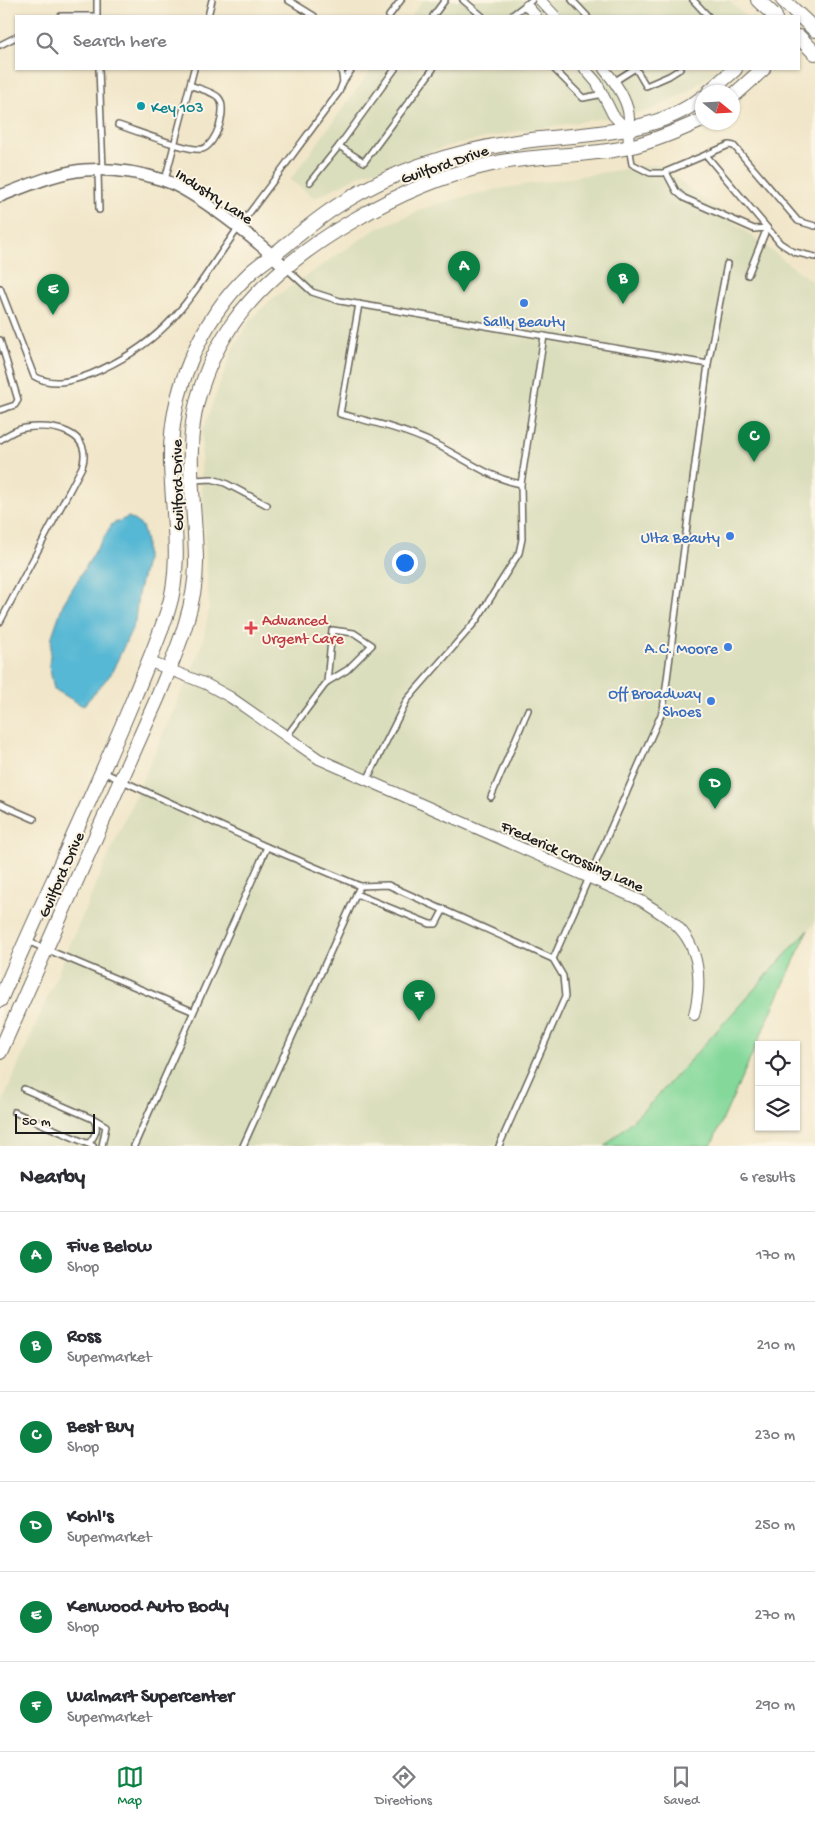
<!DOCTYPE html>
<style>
:root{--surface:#fff;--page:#f2f2f3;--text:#2b2b33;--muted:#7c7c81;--line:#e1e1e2;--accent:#0b8043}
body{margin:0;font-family:"Gochi Hand",sans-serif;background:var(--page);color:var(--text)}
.controls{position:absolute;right:15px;bottom:15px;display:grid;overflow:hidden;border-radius:0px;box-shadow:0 1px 4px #0004}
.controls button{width:45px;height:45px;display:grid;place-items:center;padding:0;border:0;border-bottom:1px solid var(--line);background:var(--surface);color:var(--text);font:25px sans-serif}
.compass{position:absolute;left:695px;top:85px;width:45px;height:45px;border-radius:50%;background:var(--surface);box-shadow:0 1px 4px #0004;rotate:108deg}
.scale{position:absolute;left:15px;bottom:12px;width:80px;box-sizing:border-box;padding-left:5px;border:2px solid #1c1c1c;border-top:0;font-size:14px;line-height:18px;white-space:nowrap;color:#1c1c1c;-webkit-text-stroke:4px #fcf5e5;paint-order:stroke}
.you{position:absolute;left:404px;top:562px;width:18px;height:18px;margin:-12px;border:4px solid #fff;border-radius:50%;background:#1a73e8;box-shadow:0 0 0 8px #1a73e833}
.badge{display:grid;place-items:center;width:32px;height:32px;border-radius:50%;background:var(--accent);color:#fff;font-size:16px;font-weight:700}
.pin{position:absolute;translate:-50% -41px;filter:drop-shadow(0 1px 2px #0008)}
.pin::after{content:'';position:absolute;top:26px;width:18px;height:15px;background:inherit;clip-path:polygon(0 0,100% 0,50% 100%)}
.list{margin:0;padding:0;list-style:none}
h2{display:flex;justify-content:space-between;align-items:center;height:65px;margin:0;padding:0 20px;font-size:21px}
h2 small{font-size:16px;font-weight:400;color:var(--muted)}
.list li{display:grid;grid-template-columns:32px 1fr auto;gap:15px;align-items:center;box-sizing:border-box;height:90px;padding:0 20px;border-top:1px solid var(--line)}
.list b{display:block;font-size:19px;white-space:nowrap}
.list p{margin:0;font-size:16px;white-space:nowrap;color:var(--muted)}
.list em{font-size:16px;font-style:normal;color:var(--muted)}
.icon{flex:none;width:28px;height:28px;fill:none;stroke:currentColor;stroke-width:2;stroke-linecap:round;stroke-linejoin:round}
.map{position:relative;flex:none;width:815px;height:1146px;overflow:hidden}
.search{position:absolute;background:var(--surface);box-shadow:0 1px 4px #0004;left:15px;right:15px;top:15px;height:55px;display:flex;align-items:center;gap:12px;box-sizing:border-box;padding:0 18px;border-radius:0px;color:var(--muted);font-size:19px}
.sheet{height:605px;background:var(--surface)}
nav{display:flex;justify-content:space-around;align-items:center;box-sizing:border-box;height:70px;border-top:1px solid var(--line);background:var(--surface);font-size:14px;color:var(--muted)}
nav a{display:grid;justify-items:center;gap:2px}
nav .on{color:var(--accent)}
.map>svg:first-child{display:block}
</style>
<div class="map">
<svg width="815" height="1146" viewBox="0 0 815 1146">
<rect width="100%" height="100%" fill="#fcf5e5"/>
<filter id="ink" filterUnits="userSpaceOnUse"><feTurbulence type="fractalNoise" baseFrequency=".02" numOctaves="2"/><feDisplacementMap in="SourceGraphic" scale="10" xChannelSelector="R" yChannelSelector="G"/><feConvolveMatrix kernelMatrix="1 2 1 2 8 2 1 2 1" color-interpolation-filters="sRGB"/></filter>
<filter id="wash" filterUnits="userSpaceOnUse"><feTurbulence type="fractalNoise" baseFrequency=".0096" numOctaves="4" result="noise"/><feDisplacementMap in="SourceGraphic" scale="20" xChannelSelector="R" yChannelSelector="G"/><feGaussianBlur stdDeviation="1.12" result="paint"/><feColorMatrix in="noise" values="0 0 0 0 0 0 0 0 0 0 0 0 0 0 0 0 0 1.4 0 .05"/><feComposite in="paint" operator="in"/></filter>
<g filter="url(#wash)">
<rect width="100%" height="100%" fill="#f1e6c9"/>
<!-- built -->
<g fill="#dbdebd">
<polygon points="423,0 729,0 745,16 411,16"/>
<polygon points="372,69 719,69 684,94 649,111 514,132 448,146 362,174 315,198 290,180"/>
<polygon points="657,164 815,284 815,923 653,1101 605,1146 0,1146 0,1108 93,891 196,660 205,633 209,607 201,475 202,432 234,346 251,319 272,299 376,229 438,203 499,189"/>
</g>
<!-- green -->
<polygon fill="#83d89a" stroke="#507a5b" points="808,930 711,1146 605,1146 653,1101"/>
<!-- water -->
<polygon fill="#56b8d4" stroke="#396a78" points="129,517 142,526 146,542 146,561 138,594 135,622 111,674 83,706 54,689 49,665 52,636 63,604 112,524"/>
</g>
<g filter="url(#ink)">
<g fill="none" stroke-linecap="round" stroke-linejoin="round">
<!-- service casing -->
<g stroke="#676359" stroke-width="8">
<g id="service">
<polyline points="288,0 314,16"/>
<polyline points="463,0 482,16"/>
<polyline points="572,0 587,16"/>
<polyline points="693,0 708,16"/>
<polyline points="61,16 93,16"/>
<polyline points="97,16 97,0"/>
<polyline points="208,16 212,0"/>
<polyline points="389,16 401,0"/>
<polyline points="433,16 445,0"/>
<polyline points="511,16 532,0"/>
<polyline points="0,45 16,37"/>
<polyline points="99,69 103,170"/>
<polyline points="395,69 339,146 364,162 433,69"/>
<polyline points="554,69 583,98 603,94"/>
<polyline points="636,69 646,86 669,76 680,69"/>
<polyline points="615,81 634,69"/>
<polyline points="343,82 352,69"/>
<path d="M118,125C134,130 189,152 202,149C216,146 229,107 218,97C211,91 199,89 190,85"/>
<polyline points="629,147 632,164 650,173 663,173 729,145 734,146 798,221 815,226"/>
<polyline points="706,155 780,243 794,252 815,257"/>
<polyline points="98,171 99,210"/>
<polyline points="666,172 676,191 684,198 754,229 767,228 748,275"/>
<polyline points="165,180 194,69"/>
<polyline points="310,182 339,146"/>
<polyline points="287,269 312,292 340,301 708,364"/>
<path d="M0,288L34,376C52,387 73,381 91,374C177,338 193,289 244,220C276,178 307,135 339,92L343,82L341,69"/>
<path d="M359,304L340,414C372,422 403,429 433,443C463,457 488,478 521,484"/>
<polyline points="0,340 18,400 15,405 0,410"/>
<path d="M0,440C7,435 16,429 25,428C52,424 94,431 82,467L0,622"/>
<polyline points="174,481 212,479 225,483 267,505"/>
<polyline points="286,737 327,682 347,670 372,645 354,633 332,630 327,682"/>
<polyline points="103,772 267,847 360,886 388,885 553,959 563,976 565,997 499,1146"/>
<polyline points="367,780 407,700 476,621 519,553 522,539 521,484 544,336"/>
<polyline points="491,797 528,710"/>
<polyline points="0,804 34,819"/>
<polyline points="356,894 430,924 436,924 444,909"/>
<polyline points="27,941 192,1011"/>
<polyline points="553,959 663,710 708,364 727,264"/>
<path d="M24,1089L93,1119C99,1127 96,1134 90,1142L87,1143"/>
<polyline points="14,1112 93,1146"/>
<polyline points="94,1119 106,1126 102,1146"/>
<polyline points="134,1146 267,847"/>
<polyline points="243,1146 360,886"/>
</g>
</g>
<!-- minor casing -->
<g stroke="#676359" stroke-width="12">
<g id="minor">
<polyline points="540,0 555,16"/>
<polyline points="527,6 536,16"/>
<polyline points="585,69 597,83 613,115 626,129"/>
<path d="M604,69C615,82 629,101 629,119C628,129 628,136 629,147"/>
<path d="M148,661L206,684L230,697L319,759L642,901C652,908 664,915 674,923C701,947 702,983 694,1015"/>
</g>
</g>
<!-- tertiary casing -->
<g stroke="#676359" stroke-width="14">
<path id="tertiary" d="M0,196C27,186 55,173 84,170C109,168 138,172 163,180C195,190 260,243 286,268"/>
</g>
<!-- secondary casing -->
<g stroke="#676359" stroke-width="16">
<g id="secondary">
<polyline points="758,0 775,16"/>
<polyline points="783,0 815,30"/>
<polyline points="799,37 815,53"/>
<polyline points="709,92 735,69"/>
<polyline points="732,97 763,69"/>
<path d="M0,1000C43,900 91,801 133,700C145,670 158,641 168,610C183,564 172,511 171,463C169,394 199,321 250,273C261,263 274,255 286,245C304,230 322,215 342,203C396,169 461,150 524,141C583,133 653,136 702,98"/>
<path d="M0,1052L157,699C174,657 196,609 196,563C196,507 183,453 198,398C206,370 219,342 236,319C289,247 405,183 492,164C536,154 581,157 625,148C652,142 678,131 702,120"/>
</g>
</g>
<!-- service -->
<use href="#service" stroke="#fff" stroke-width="5"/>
<!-- minor -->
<use href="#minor" stroke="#fff" stroke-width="10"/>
<!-- tertiary -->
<use href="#tertiary" stroke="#fff" stroke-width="11"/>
<!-- secondary -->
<use href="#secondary" stroke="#fff" stroke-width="14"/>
</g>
</g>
<!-- markers -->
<circle fill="#0f9aa8" stroke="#fcf5e5" stroke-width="2" cx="141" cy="106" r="5"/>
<g fill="#3f7fe0" stroke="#fcf5e5" stroke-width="2">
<circle cx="524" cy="303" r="5"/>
<circle cx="730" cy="536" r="5"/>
<circle cx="728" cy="647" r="5"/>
<circle cx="711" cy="701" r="5"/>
</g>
<path fill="#e0444e" stroke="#fcf5e5" stroke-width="2" d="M248.5 620.5h5v5h5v5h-5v5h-5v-5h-5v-5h5z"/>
<g text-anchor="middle" stroke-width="4" stroke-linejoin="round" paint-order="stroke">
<!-- culture labels -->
<g font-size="16" fill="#0d838f" stroke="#fcf5e5" text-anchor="start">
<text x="151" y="112">Key 103</text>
</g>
<!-- street labels -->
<g font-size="16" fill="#1c1c1c" stroke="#fcf5e5">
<text transform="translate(444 163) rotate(-19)" y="6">Guilford Drive</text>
<text transform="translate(215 195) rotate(33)" y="6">Industry Lane</text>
<text transform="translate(176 485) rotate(-91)" y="6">Guilford Drive</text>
<text transform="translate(573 855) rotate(24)" y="6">Frederick Crossing Lane</text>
<text transform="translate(60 874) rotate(-66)" y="6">Guilford Drive</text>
</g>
<!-- shop labels -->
<g font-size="16" fill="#366cbe" stroke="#fcf5e5" text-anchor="end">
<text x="524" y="326" text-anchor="middle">Sally Beauty</text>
<text x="720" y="542">Ulta Beauty</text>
<text x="718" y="653">A.C. Moore</text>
<text x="701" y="698">Off Broadway<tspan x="701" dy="18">Shoes</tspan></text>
</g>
<!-- health labels -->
<g font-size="16" fill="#be3a42" stroke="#fcf5e5" text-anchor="start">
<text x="262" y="625">Advanced<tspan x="262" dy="18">Urgent Care</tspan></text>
</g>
</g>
</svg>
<div class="controls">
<button><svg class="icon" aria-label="locate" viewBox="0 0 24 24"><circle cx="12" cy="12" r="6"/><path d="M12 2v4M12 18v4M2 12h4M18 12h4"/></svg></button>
<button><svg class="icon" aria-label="layers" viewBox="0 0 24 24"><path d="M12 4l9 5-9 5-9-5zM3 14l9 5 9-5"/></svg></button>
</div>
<svg class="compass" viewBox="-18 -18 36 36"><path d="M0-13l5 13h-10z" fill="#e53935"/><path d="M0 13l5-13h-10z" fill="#7c7c81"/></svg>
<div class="scale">50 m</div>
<div class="you"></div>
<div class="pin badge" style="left:464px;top:292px">A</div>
<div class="pin badge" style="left:623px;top:304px">B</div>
<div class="pin badge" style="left:754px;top:462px">C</div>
<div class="pin badge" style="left:715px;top:809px">D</div>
<div class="pin badge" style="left:53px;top:315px">E</div>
<div class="pin badge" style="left:419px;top:1021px">F</div>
<div class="search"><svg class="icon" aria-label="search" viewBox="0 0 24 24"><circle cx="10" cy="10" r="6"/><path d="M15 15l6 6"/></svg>Search here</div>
</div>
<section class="sheet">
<h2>Nearby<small>6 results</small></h2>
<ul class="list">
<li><span class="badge">A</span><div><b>Five Below</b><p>Shop</p></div><em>170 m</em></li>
<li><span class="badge">B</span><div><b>Ross</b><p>Supermarket</p></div><em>210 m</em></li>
<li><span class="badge">C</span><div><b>Best Buy</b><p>Shop</p></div><em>230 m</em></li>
<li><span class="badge">D</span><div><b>Kohl's</b><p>Supermarket</p></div><em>250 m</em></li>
<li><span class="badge">E</span><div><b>Kenwood Auto Body</b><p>Shop</p></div><em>270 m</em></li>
<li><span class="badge">F</span><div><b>Walmart Supercenter</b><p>Supermarket</p></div><em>290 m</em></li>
</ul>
</section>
<nav>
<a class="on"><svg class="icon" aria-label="map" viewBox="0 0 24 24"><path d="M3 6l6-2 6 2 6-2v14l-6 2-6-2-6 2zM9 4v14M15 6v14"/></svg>Map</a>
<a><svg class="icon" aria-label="directions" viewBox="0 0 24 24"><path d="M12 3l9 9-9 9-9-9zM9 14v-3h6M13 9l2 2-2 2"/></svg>Directions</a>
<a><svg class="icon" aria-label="saved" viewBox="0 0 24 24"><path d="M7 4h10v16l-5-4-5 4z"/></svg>Saved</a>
</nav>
